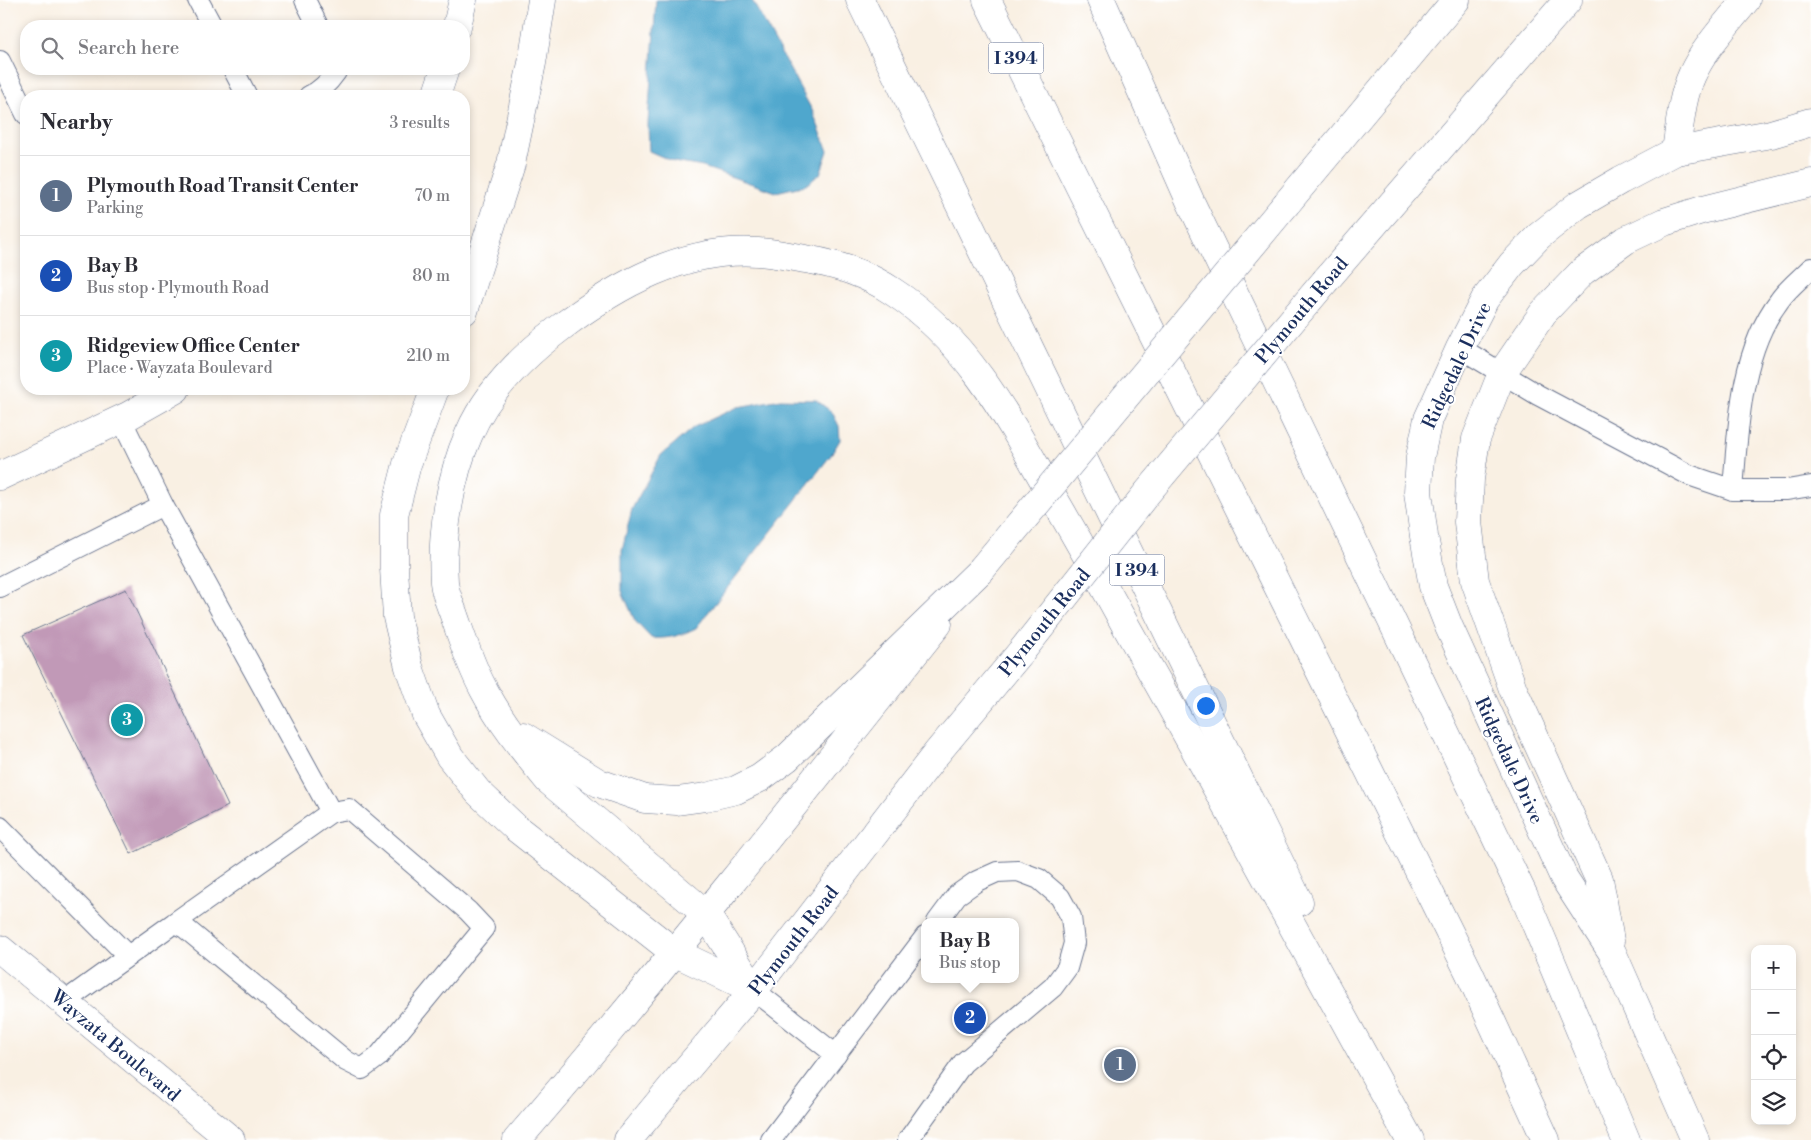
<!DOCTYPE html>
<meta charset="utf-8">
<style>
:root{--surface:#fff;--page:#f2f2f3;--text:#2b2b33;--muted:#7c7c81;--line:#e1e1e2;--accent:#d93025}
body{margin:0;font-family:"Libre Bodoni",serif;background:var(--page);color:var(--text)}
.controls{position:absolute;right:15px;bottom:15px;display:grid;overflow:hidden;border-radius:10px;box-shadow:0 2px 8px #0003}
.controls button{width:45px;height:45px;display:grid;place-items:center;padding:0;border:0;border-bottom:1px solid var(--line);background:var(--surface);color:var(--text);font:25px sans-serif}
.you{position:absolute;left:1205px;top:705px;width:18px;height:18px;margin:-12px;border:4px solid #fff;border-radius:50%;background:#1a73e8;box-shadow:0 0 0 8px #1a73e833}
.badge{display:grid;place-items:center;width:32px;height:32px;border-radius:50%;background:var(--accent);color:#fff;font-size:16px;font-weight:700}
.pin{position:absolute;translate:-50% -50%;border:2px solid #fff;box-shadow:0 1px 5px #0006}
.popup{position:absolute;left:921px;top:918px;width:98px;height:65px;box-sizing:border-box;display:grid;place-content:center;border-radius:10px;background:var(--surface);filter:drop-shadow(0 1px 4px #0005);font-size:16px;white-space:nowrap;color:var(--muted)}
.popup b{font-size:19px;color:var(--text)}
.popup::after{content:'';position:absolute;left:50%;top:100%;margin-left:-10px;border:10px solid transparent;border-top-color:var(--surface)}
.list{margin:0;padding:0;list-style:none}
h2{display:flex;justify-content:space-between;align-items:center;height:65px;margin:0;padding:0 20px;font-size:21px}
h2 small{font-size:16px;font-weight:400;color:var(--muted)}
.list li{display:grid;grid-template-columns:32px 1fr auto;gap:15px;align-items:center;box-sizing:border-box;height:80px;padding:0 20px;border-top:1px solid var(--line)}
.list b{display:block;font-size:19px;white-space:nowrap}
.list p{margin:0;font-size:16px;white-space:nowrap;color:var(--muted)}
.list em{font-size:16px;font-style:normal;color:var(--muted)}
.icon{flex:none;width:28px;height:28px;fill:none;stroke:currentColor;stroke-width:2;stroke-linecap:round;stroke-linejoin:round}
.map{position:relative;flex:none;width:1811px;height:1140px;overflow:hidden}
.search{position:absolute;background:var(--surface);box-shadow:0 2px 8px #0003;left:20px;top:20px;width:450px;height:55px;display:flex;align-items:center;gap:12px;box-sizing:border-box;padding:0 18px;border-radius:20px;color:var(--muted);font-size:19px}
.panel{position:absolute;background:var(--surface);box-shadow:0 2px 8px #0003;left:20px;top:90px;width:450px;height:305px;border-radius:20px}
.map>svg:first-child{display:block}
</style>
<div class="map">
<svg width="1811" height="1140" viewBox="0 0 1811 1140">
<rect width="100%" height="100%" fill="#fff"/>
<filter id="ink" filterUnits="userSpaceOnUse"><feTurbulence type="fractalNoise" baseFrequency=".02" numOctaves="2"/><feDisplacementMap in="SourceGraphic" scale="10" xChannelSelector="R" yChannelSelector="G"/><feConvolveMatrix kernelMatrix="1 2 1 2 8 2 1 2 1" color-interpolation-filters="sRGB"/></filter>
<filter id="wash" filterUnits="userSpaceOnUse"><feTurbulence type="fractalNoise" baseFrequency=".0096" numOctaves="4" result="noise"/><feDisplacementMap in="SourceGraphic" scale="20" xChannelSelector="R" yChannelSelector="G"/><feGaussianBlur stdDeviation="1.12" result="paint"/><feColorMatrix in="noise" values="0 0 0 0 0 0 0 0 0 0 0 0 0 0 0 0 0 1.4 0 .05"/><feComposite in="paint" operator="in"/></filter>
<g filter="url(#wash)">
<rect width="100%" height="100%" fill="#f9f0e3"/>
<!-- water -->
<g fill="#50a7cd" stroke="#366b96">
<polygon points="656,0 752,0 812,110 828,151 820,174 806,185 776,192 703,167 674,162 649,151 648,124"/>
<path d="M781,399L816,400L832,412L839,426L840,440L831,455L696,628C679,636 669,639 651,638L635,621L622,591V550L632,509L661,455L694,427L738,407Z"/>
</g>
<g id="blocks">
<!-- building -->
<polygon fill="#c199b7" points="126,589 228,806 131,854 23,635"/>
</g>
</g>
<g filter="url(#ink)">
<use href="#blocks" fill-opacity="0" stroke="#69738d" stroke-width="1"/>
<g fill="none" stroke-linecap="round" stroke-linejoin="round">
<!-- service casing -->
<g stroke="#69738d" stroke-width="22">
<g id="service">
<polyline points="198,0 212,26"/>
<polyline points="305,0 318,26"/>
<polyline points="0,61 26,114"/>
<polyline points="233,69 247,96"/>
<path d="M309,96C321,91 329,82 336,72V69"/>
<polyline points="1460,348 1538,395 1689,475 1733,490 1787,490 1811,486"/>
<polyline points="121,419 163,505 331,812"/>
<path d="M1733,490C1738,429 1740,352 1779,301C1787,289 1800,279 1811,268"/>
<polyline points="0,587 163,505"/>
<polyline points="0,827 128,956"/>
<polyline points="754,990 836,1055"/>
<polyline points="64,1002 174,923 185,928 346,1061 362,1069 378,1057 484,928 468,911 349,809 331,812 174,923"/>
<polyline points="771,1140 925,937"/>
<polyline points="908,1140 963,1063 1053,987 1067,968 1074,943 1071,917 1060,897 1039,879 1018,871 997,872 977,881 957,895 937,922"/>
</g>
</g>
<!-- tertiary casing -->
<g stroke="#69738d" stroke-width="29">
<g id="tertiary">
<polyline points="457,26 463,0"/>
<polyline points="436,96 445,69"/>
<path d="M1676,151C1680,126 1681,99 1692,75C1704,48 1727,24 1746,0"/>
<polyline points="0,476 128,416 176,389"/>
<polyline points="1610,941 1599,879 1513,689 1475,581 1468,522 1470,479 1476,439 1502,373 1543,313 1582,272 1626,240 1664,222 1702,210 1811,183"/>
<polyline points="0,949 231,1140"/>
<polyline points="1695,1140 1612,952 1564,878 1449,627 1433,586 1424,536 1418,492 1420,457 1428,419 1460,348 1485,299 1512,264 1539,236 1578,205 1621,180 1676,151 1771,134 1811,122"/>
</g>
</g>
<!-- secondary casing -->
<g stroke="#69738d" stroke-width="29">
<g id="secondary">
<polyline points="1287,203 1456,0"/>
<polyline points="1326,280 1568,0"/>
<path d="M517,1140C662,972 800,798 938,624"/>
<polyline points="628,1140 685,1071 754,990 936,754 1021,652"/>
</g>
</g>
<!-- motorway casing -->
<g stroke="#69738d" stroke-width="29">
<g id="motorway">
<polyline points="860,0 1299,902"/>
<polyline points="987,0 1469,972 1546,1140"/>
<polyline points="1101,0 1191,203 1524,896 1626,1140"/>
<polyline points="464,311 511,164 532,63 542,0"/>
<polyline points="435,389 407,464 394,515 394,568 397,617 409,667 426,715 450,757 478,792 516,828 674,952 754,990"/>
<polyline points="523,736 599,783 645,799 677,801 706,797 736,790 760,778 787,758 981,570"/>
<path d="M754,990L706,914L548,780C524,751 500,721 483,688C471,666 463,641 455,618C451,606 445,594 444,582C441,535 450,476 469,434C488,390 523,356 560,328C617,285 684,247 758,252C774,253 789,256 805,259C837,264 865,273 892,291C968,340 1010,421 1053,497C1078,540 1103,584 1127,628C1223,798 1316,969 1410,1140"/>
</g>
</g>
<!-- service -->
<use href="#service" stroke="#fff" stroke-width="20"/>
<!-- tertiary -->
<use href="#tertiary" stroke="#fff" stroke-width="28"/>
<!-- secondary -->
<use href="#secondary" stroke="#fff" stroke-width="28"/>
<!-- motorway -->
<use href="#motorway" stroke="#fff" stroke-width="28"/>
<!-- secondary-bridge casing -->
<g stroke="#69738d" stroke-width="29" stroke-linecap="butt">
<g id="secondary-bridge">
<polyline points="981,570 1287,203"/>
<polyline points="1021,652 1147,493 1326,280"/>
</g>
</g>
<!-- secondary-bridge -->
<use href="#secondary-bridge" stroke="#fff" stroke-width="28"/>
</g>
</g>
<g text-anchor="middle" stroke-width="4" stroke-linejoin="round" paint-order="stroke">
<!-- shield labels -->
<g fill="#fff" stroke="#5f6d8e" stroke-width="1">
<rect x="988.5" y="42.5" width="55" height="31" rx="4"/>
<rect x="1109.5" y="554.5" width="55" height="31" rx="4"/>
</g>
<g font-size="18" font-weight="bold" fill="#1b2f5e">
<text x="1016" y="64">I 394</text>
<text x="1137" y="576">I 394</text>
</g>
<!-- street labels -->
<g font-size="19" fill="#1b2f5e" stroke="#fff">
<text transform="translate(1301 310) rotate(-50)" y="7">Plymouth Road</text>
<text transform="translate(1456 365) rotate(-65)" y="7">Ridgedale Drive</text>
<text transform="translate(1044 622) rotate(-51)" y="7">Plymouth Road</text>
<text transform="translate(1510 760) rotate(65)" y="7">Ridgedale Drive</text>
<text transform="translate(793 940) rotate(-52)" y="7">Plymouth Road</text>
<text transform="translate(116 1045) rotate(40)" y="7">Wayzata Boulevard</text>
</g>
</g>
</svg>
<div class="controls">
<button>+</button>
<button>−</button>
<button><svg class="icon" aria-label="locate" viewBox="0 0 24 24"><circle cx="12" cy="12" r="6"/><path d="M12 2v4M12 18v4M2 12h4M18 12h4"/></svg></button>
<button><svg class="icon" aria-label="layers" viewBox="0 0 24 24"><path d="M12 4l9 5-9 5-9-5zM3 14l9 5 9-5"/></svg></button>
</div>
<div class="you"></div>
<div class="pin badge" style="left:1120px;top:1065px;background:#5c6f8a">1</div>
<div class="pin badge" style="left:970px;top:1018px;background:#1a4fb4">2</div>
<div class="popup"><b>Bay B</b>Bus stop</div>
<div class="pin badge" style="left:127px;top:720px;background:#0f9aa8">3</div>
<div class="search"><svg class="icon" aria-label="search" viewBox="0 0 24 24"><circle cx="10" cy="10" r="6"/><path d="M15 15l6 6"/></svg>Search here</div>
<section class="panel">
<h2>Nearby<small>3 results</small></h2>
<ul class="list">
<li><span class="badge" style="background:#5c6f8a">1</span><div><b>Plymouth Road Transit Center</b><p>Parking</p></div><em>70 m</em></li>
<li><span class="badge" style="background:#1a4fb4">2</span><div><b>Bay B</b><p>Bus stop · Plymouth Road</p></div><em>80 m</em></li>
<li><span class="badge" style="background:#0f9aa8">3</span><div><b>Ridgeview Office Center</b><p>Place · Wayzata Boulevard</p></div><em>210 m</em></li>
</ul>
</section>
</div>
